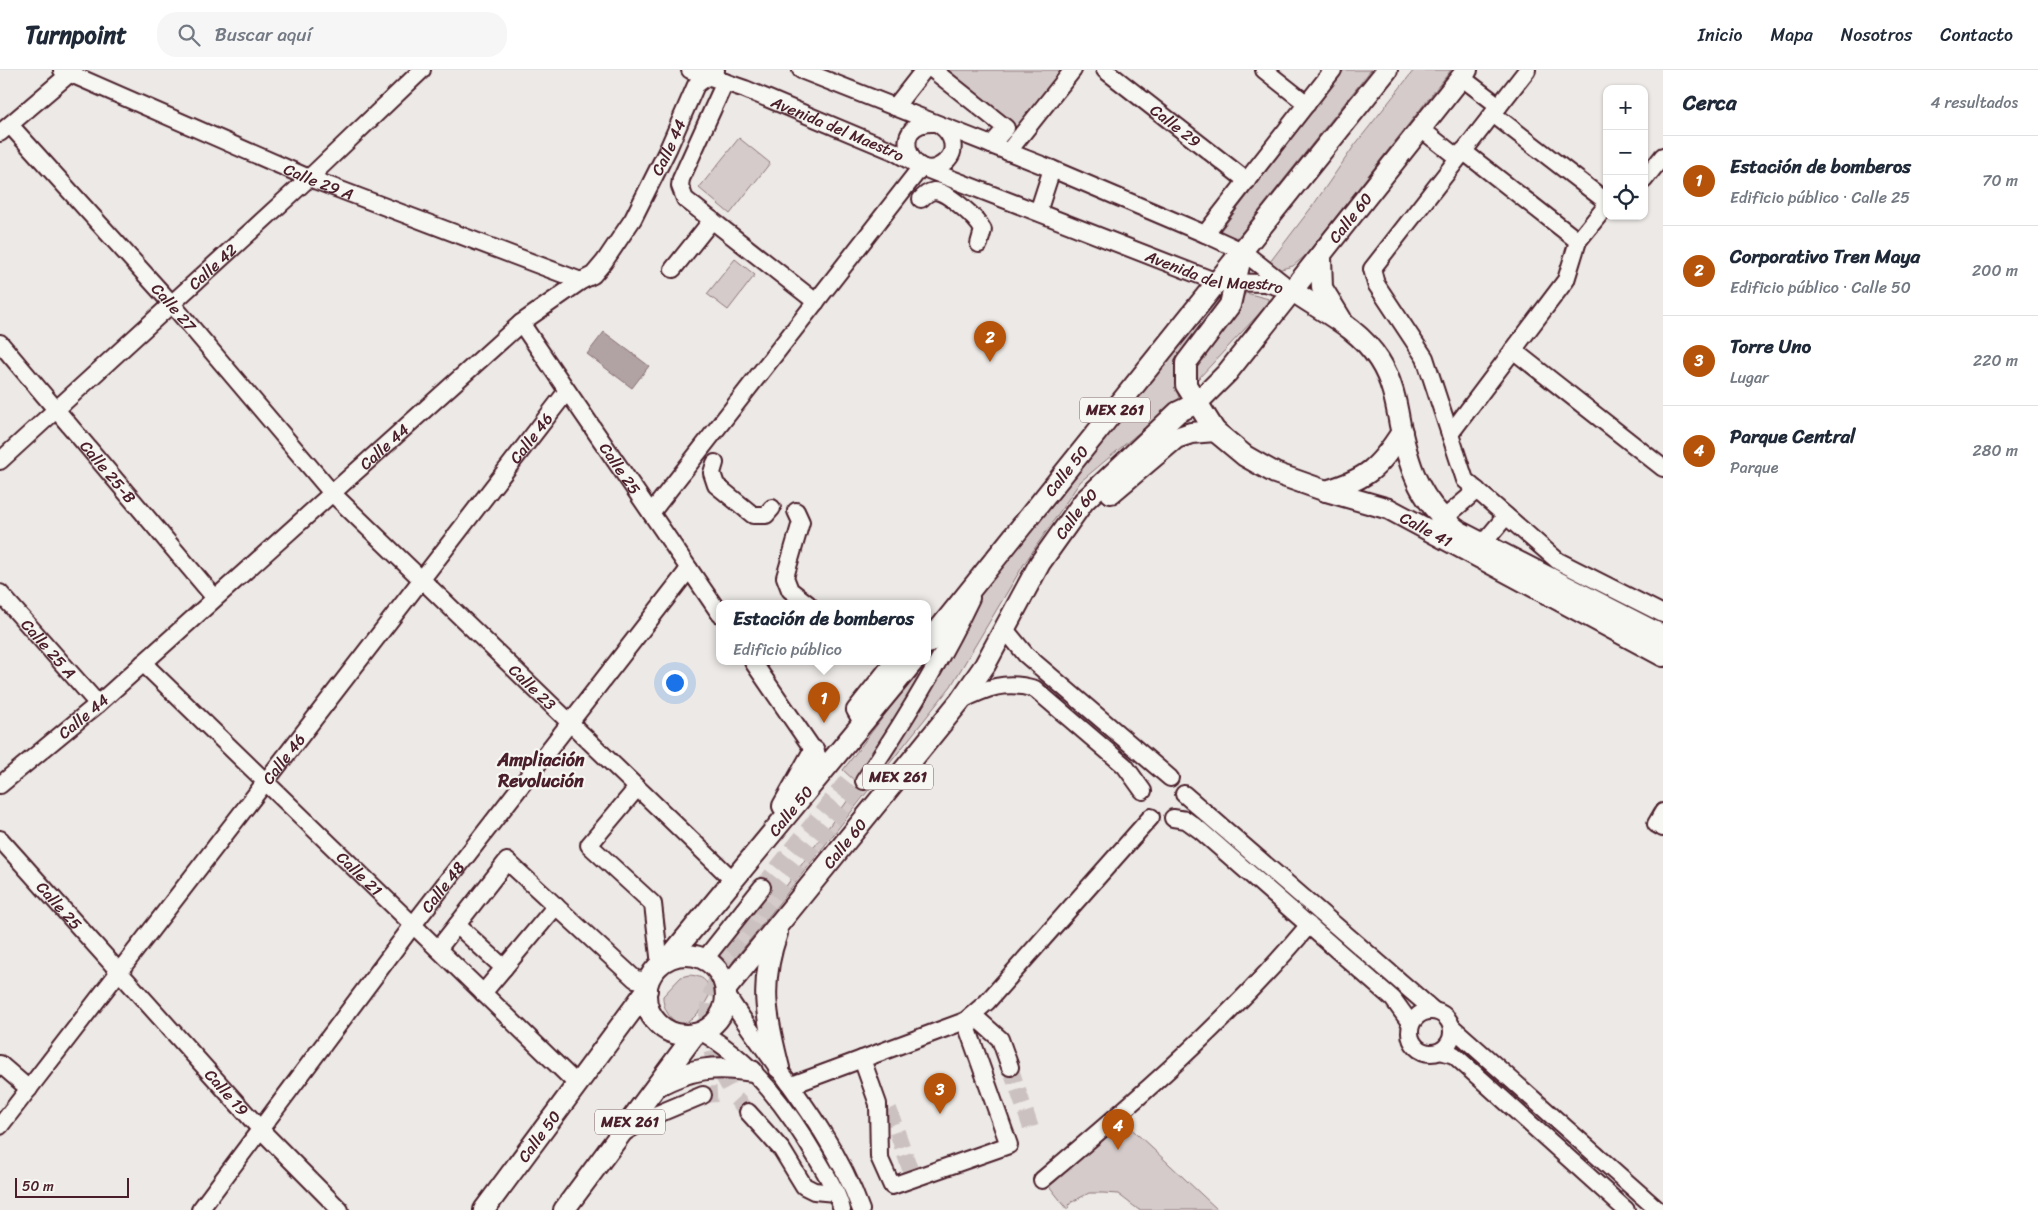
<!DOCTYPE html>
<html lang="es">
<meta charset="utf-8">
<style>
:root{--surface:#fff;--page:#f6f6f7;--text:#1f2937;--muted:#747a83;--line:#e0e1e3;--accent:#b45309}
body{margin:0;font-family:Sriracha,sans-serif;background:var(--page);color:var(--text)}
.controls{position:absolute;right:15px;top:15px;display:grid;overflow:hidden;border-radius:10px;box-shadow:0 1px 4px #0004}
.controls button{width:45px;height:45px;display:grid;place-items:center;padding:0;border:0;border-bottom:1px solid var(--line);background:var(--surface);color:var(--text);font:25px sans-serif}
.scale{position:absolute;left:15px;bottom:12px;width:114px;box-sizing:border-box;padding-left:5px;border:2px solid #4a1f2b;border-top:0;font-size:14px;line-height:18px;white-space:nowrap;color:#4a1f2b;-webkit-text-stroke:4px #f6f6f2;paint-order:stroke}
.you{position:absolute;left:674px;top:612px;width:18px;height:18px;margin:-12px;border:4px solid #fff;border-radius:50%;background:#1a73e8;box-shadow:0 0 0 8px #1a73e833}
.badge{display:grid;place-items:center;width:32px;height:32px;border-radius:50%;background:var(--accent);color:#fff;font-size:16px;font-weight:700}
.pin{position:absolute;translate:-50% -41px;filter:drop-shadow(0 1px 2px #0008)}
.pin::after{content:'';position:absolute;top:26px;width:18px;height:15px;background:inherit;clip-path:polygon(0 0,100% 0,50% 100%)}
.popup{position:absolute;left:716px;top:530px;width:215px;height:65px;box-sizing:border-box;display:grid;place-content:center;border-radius:10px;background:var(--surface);filter:drop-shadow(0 1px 4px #0005);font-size:16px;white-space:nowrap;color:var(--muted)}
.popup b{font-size:19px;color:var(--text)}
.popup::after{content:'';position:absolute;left:50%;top:100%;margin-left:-10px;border:10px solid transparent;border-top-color:var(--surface)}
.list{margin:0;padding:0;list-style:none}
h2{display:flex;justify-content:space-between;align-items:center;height:65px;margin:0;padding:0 20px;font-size:21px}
h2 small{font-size:16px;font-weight:400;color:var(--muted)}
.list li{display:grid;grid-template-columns:32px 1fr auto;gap:15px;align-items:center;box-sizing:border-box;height:90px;padding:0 20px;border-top:1px solid var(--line)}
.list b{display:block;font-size:19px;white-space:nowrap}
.list p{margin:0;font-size:16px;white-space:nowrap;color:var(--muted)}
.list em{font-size:16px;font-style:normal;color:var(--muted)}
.icon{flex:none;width:28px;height:28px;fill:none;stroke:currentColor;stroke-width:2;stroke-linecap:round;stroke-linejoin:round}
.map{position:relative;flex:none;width:1663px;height:1140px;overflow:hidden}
header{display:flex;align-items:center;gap:30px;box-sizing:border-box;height:70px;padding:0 25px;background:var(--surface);border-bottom:1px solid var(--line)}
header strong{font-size:24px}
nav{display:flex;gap:28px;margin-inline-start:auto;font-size:18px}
.search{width:350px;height:45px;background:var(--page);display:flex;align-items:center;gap:12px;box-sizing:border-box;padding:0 18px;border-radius:20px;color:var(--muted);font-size:19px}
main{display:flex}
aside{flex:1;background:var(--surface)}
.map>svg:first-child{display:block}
</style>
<header>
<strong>Turnpoint</strong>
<div class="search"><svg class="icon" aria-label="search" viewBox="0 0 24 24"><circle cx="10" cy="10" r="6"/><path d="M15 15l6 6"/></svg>Buscar aquí</div>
<nav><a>Inicio</a><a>Mapa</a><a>Nosotros</a><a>Contacto</a></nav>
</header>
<main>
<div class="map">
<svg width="1663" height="1140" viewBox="0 0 1663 1140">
<rect width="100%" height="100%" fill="#ece9e6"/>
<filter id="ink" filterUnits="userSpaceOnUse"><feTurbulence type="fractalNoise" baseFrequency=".02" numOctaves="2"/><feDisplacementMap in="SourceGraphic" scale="10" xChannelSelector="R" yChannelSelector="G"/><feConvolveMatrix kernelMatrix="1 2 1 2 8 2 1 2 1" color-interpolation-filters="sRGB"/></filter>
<g filter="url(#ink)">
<!-- green -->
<g fill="#d4cbca" stroke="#8f757a">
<polygon points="928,0 1068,0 1015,68"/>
<polygon points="1344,0 1371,0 1238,167 1231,168 1218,164"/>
<polygon points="1414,0 1451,0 1305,186 1293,196 1277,200 1270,192 1314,134 1354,76"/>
<polygon points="739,68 770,93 730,144 699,118"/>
<polygon points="735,189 755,205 728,240 707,224"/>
<polygon points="1246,223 1269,229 1269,233 1198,309 1195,307 1194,290"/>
<path d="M1219,227L1221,233C1193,266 1168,281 1179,329L1080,412L1024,494L951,616L730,895L715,881L769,818L779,826L917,634L979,526L1214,229Z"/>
<polygon points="914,606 918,609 855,711 843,700"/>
<path d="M689,905C703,906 710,911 709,926C705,934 699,943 692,949C676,963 662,940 663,926L681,907Z"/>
<polygon points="1120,1048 1218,1140 1139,1140 1118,1124 1103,1123 1089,1123 1070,1133 1068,1140 1045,1111"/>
</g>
<!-- water -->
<polygon fill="#b1a2a3" stroke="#886e73" points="604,262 649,296 632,318 587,284"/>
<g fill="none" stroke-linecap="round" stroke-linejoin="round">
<!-- minor-tunnel -->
<g stroke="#ccc1c1" stroke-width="16" stroke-dasharray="16 8" stroke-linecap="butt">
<polyline points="762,817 849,708"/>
<polyline points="1010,997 1031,1058"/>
<polyline points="729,1017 713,988 706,954 709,929 725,887 864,711"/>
<polyline points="703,1025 717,1024"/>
<polyline points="736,1029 748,1042"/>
<polyline points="889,1039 910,1099"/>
</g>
<!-- minor casing -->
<g stroke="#4a1f2b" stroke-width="20">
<g id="minor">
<path id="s1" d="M62,0L309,108L581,211"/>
<path id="s2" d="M690,0L745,19L893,81L921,97L1217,212L1265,213L1293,221"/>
<polyline points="801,0 1052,99 1205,164 1242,181 1285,215"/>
<polyline points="933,0 1006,58 991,75"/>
<path id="s3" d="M1105,0L1247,111"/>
<polyline points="1264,0 1307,34"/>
<polyline points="1527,0 1372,199 1376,214 1425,288 1465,410 1558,491 1663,544"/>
<polyline points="1461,7 1499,36"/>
<polyline points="725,12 681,109 680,116 685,129 816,232"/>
<polyline points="895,37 924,0"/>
<polyline points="1493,44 1607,132"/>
<path d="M934,53C885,51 913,120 945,92C958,81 953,65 941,56"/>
<path id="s4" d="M10,55L171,233L332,423L733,810"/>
<polyline points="1421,59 1458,88"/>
<polyline points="0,63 74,0"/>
<polyline points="1463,81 1578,171"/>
<polyline points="1008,82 1073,0"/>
<polyline points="1644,110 1663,86"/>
<path d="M921,129C925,125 928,122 934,121C947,121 977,148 983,160L979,174"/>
<polyline points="1038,142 1052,99"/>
<polyline points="1205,164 1333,0"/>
<polyline points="673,199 712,150"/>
<path id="s5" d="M521,253L720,544"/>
<path id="s6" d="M0,273L215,528"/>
<polyline points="1513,280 1663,398"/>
<polyline points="1450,364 1566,210 1578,171 1607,135"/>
<path id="s7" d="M0,391L309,108L422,0"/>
<polyline points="715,393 712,403 716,415 753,445 766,445 772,438"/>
<polyline points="796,441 801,452 785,507 790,520 808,534"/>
<polyline points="651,443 921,97"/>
<polyline points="1435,456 1477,420"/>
<polyline points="1475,483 1506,446"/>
<path id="s8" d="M0,523L98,634"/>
<polyline points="1004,558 1026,585 1170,708"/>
<polyline points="753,592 821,691"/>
<path id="s9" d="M143,593L577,1014"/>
<path d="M960,631C986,618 1006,610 1035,619L1125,696L1143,721"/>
<polyline points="863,654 855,640 893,592"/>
<path d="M864,711C903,653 941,591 971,528"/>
<path id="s10" d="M0,715L98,634L521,253L581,211L593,205L604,192L633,149L668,79L696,15L716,0"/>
<polyline points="637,718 589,775 653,834 660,895"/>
<polyline points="1184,724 1433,940"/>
<polyline points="1663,742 1656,754 1663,758"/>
<polyline points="1173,748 1186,750 1201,761 1393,929 1411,954"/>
<path id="s11" d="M0,769L261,1060L340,1140"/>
<polyline points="457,855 504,898"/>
<polyline points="438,879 507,791 635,909 649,911"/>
<polyline points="704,890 762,817"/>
<polyline points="483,923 556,836"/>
<path d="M726,924C772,996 832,1058 861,1140"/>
<circle cx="1431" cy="962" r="21"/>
<polyline points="973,945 1000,969 1010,997"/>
<polyline points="1452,957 1658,1140"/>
<path d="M701,962C753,990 790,1042 819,1092C827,1106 838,1123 842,1140"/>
<polyline points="1441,981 1454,985 1626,1140"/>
<polyline points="862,989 878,1034 879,1087 892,1116 1009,1075 965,951"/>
<polyline points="0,994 29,1019"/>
<polyline points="792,1015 965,951 987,932 1151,747"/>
<polyline points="748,1042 782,1080 804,1116 814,1121 835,1123"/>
<path id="s12" d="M0,1056L567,321"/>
<polyline points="623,1063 653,1046 703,1025"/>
<path d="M1042,1110C1136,1031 1230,949 1309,855"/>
<path id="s13" d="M200,1140L413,855L689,499"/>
</g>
</g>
<!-- major casing -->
<g stroke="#4a1f2b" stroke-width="24">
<g id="major">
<path id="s14" d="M1241,187L1230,235L1186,293V315L1215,361L1245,386L1275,403L1326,421L1389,439L1663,586"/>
<polyline points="1321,187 1322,218 1341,249"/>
<path d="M1293,221C1324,243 1358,257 1379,290C1392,310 1396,332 1400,355C1410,401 1421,434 1460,462L1663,566"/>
<path d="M1326,421C1367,409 1379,398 1402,362"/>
<polyline points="1111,423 1176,368 1191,363 1215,361"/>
<path id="s15" d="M928,573L1387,0"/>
<polyline points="783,736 814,681"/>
<path d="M777,863C759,914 766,947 779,998"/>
<circle cx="686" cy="925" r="40"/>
<path id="s16" d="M669,888L913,592"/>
<path id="s17" d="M726,919L960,631L985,595L1040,493L1084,431L1178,342L1197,333L1227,303L1467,0"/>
<path d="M657,1016C691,998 715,995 752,1001"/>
<path id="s18" d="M484,1140L647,920"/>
<polyline points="564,1140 695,964"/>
</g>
</g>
<!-- minor -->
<use href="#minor" stroke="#f6f6f2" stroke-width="16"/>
<!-- major -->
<use href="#major" stroke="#f6f6f2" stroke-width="20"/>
</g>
</g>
<g text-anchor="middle" stroke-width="4.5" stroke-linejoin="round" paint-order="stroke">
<!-- shield labels -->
<g fill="#f6f6f2" stroke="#7e6067" stroke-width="1">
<rect x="1080" y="327.5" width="70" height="25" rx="4"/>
<rect x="863" y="694.5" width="70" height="25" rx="4"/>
<rect x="595" y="1039.5" width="70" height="25" rx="4"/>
</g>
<g font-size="15" font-weight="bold" fill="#4a1f2b">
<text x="1115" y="345">MEX 261</text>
<text x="898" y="712">MEX 261</text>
<text x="630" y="1057">MEX 261</text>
</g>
<!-- street labels -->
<g font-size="16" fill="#4a1f2b" stroke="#f6f6f2">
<text dy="6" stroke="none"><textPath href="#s3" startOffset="90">Calle 29</textPath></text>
<text dy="6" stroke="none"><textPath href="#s2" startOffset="159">Avenida del Maestro</textPath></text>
<text dy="6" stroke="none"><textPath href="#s10" startOffset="932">Calle 44</textPath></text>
<text dy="6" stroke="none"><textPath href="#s1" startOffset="280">Calle 29 A</textPath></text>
<text dy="6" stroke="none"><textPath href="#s17" startOffset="998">Calle 60</textPath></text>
<text dy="6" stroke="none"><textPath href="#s7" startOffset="288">Calle 42</textPath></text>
<text dy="6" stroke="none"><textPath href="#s2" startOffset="564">Avenida del Maestro</textPath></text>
<text dy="6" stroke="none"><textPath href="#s4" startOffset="245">Calle 27</textPath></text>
<text dy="6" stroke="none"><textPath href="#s12" startOffset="869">Calle 46</textPath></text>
<text dy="6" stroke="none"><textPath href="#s10" startOffset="512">Calle 44</textPath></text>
<text dy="6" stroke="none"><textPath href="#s5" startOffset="176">Calle 25</textPath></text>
<text dy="6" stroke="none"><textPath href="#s6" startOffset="168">Calle 25-B</textPath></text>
<text dy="6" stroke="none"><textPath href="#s15" startOffset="221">Calle 50</textPath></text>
<text dy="6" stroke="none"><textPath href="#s17" startOffset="592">Calle 60</textPath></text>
<text dy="6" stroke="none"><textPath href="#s14" startOffset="434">Calle 41</textPath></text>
<text dy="6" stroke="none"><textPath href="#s8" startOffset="74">Calle 25 A</textPath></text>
<text dy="6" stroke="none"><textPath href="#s4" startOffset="768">Calle 23</textPath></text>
<text dy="6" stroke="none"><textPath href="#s10" startOffset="108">Calle 44</textPath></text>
<text dy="6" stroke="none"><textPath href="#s12" startOffset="464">Calle 46</textPath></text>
<text dy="6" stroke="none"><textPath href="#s16" startOffset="191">Calle 50</textPath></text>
<text dy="6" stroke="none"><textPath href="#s17" startOffset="188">Calle 60</textPath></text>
<text dy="6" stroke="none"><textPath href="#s9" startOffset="302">Calle 21</textPath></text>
<text dy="6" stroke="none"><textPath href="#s13" startOffset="404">Calle 48</textPath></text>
<text dy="6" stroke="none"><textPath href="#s11" startOffset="89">Calle 25</textPath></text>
<text dy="6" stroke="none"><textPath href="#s11" startOffset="340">Calle 19</textPath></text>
<text dy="6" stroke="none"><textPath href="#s18" startOffset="92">Calle 50</textPath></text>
</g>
<!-- neighbourhood labels -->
<g font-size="18" font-weight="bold" fill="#4a1f2b" stroke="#f6f6f2">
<text x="541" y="696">Ampliación<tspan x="541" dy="21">Revolución</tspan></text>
</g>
</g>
</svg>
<div class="controls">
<button>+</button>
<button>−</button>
<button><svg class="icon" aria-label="locate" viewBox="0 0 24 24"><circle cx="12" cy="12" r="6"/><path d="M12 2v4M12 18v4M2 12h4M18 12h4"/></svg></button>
</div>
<div class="scale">50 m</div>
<div class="you"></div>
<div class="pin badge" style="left:824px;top:653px">1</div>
<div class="popup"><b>Estación de bomberos</b>Edificio público</div>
<div class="pin badge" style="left:990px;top:292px">2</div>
<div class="pin badge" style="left:940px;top:1044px">3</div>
<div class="pin badge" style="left:1118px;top:1080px">4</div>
</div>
<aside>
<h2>Cerca<small>4 resultados</small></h2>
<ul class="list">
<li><span class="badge">1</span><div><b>Estación de bomberos</b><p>Edificio público · Calle 25</p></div><em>70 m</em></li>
<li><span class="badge">2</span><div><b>Corporativo Tren Maya</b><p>Edificio público · Calle 50</p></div><em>200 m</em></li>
<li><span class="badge">3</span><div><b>Torre Uno</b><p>Lugar</p></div><em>220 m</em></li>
<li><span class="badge">4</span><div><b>Parque Central</b><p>Parque</p></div><em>280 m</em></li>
</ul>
</aside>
</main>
